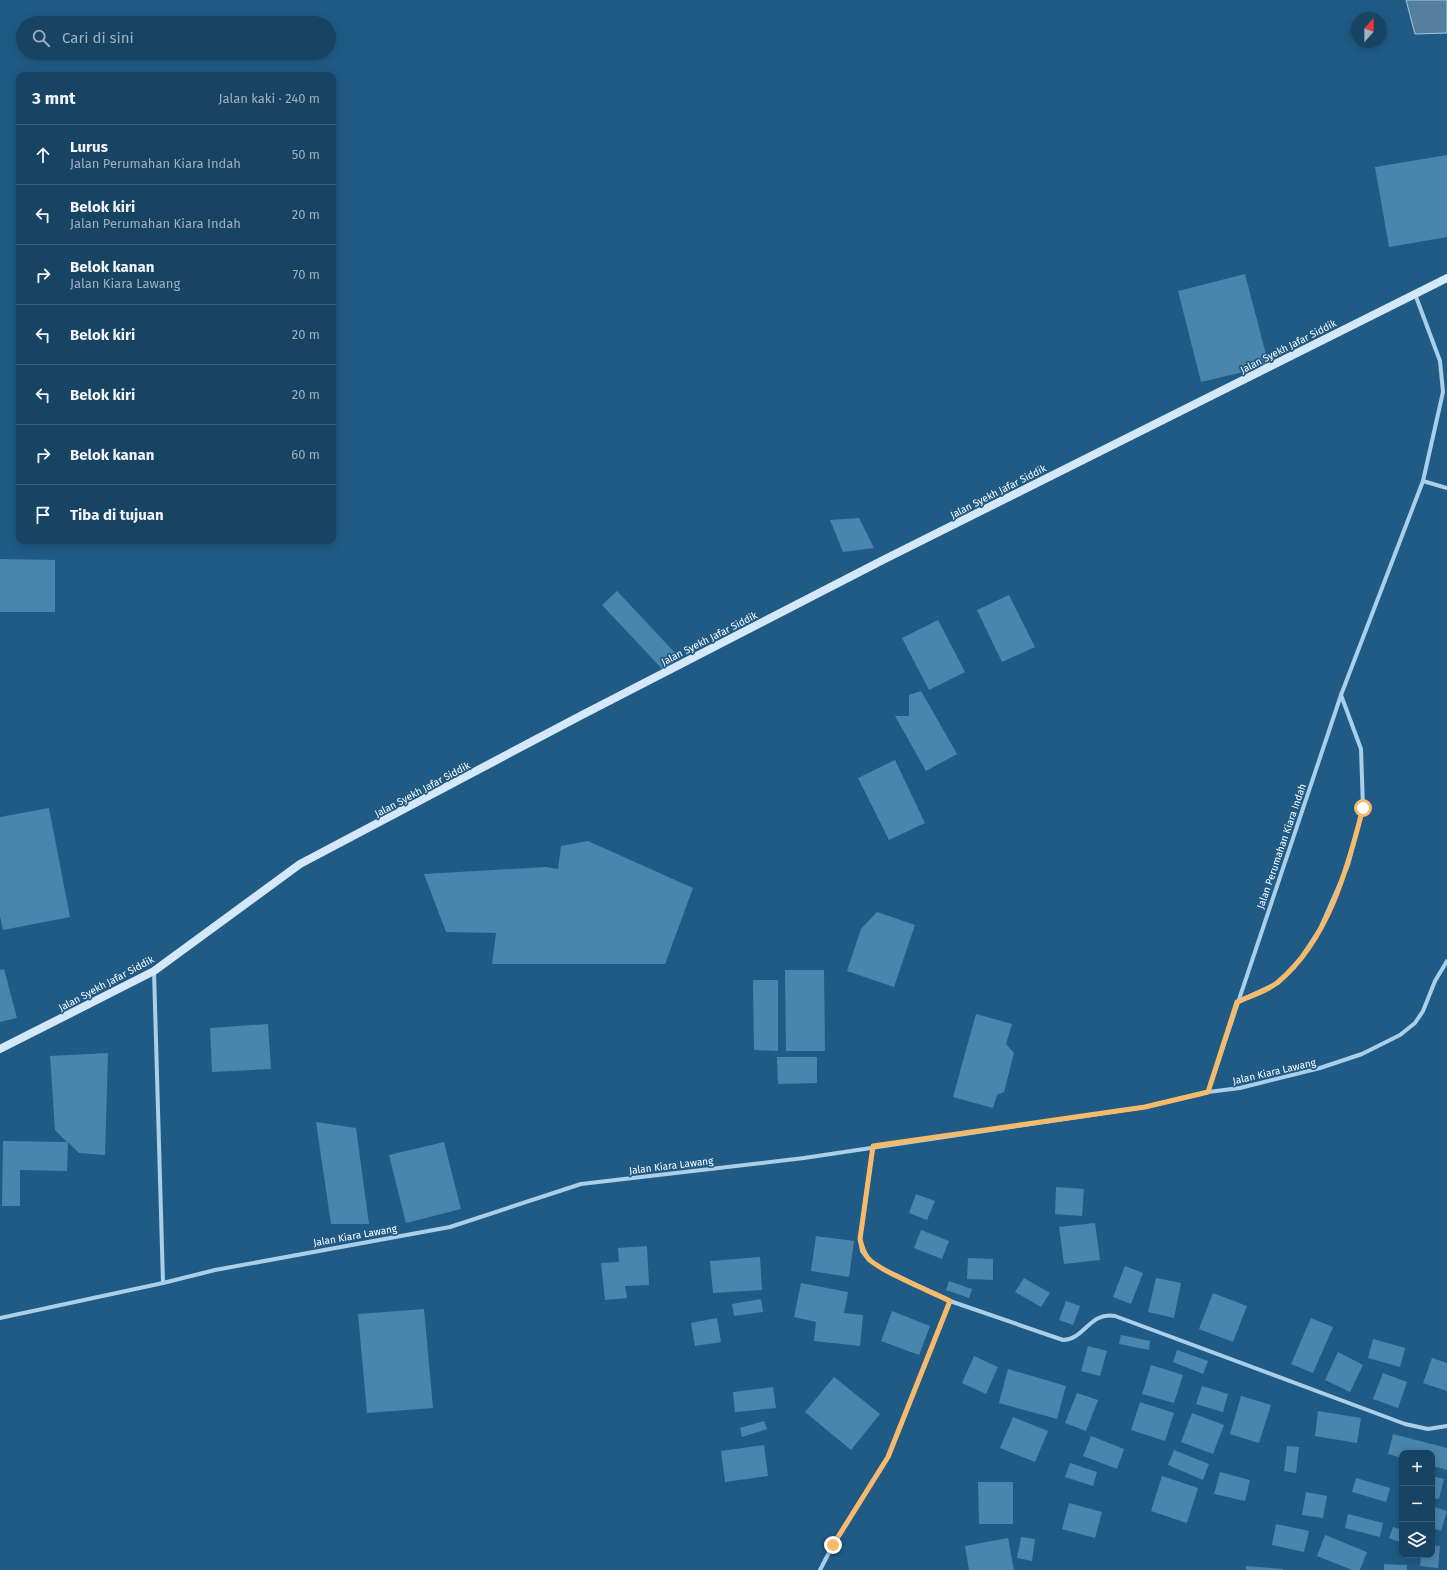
<!DOCTYPE html>
<html lang="id">
<meta charset="utf-8">
<style>
:root{--surface:#184464;--page:#254e6d;--text:#f1f3f6;--muted:#9fb0bf;--line:#365c78}
body{margin:0;font-family:"Fira Sans",sans-serif;background:var(--page);color:var(--text)}
.controls{position:absolute;right:12px;bottom:12px;display:grid;overflow:hidden;border-radius:8px;box-shadow:0 2px 10px #0003}
.controls button{width:36px;height:36px;display:grid;place-items:center;padding:0;border:0;border-bottom:1px solid var(--line);background:var(--surface);color:var(--text);font:20px sans-serif}
.compass{position:absolute;left:1351px;top:12px;width:36px;height:36px;border-radius:50%;background:var(--surface);box-shadow:0 2px 10px #0003;rotate:21deg}
.stop{position:absolute;width:12px;height:12px;margin:-9px;border:3px solid #f6ba6a;border-radius:50%;background:#fff}
.stop.end{background:#f6ba6a;border-color:#fff;box-shadow:0 1px 4px #0008}
.list{margin:0;padding:0;list-style:none}
h2{display:flex;justify-content:space-between;align-items:center;height:52px;margin:0;padding:0 16px;font-size:17px}
h2 small{font-size:13px;font-weight:400;color:var(--muted)}
.list li{display:grid;grid-template-columns:26px 1fr auto;gap:12px;align-items:center;box-sizing:border-box;height:60px;padding:0 16px;border-top:1px solid var(--line)}
.list b{display:block;font-size:15px;white-space:nowrap}
.list p{margin:0;font-size:13px;white-space:nowrap;color:var(--muted)}
.list em{font-size:13px;font-style:normal;color:var(--muted)}
.icon{flex:none;width:22px;height:22px;fill:none;stroke:currentColor;stroke-width:2;stroke-linecap:round;stroke-linejoin:round}
.map{position:relative;flex:none;width:1447px;height:1570px;overflow:hidden}
.search{position:absolute;background:var(--surface);box-shadow:0 2px 10px #0003;left:16px;top:16px;width:320px;height:44px;display:flex;align-items:center;gap:10px;box-sizing:border-box;padding:0 14px;border-radius:22px;color:var(--muted);font-size:15px}
.panel{position:absolute;background:var(--surface);box-shadow:0 2px 10px #0003;left:16px;top:72px;width:320px;height:472px;border-radius:8px}
.map>svg:first-child{display:block}
</style>
<div class="map">
<svg width="1447" height="1570" viewBox="0 0 1447 1570">
<rect width="100%" height="100%" fill="#205b85"/>
<!-- water -->
<polygon fill="#557f9c" stroke="#9dcceb" points="1406,0 1447,0 1447,33 1415,34"/>
<!-- building -->
<g fill="#4985ad">
<polygon points="1447,155 1447,237 1389,247 1375,167"/>
<polygon points="1245,274 1269,366 1201,382 1178,291"/>
<polygon points="859,518 874,548 843,552 830,520"/>
<polygon points="0,559 55,560 55,612 0,612"/>
<polygon points="617,591 678,656 663,670 602,605"/>
<polygon points="1009,595 1035,647 1002,662 977,610"/>
<polygon points="938,620 965,672 929,690 902,638"/>
<polygon points="921,691 957,754 926,771 895,716 909,716 909,695"/>
<polygon points="895,760 925,823 889,840 858,778"/>
<polygon points="49,808 70,917 3,930 0,916 0,817"/>
<polygon points="588,841 693,888 665,964 492,964 496,933 446,932 424,874 546,867 558,869 561,846"/>
<polygon points="877,912 915,925 894,987 847,971 861,929"/>
<polygon points="4,969 17,1018 0,1022 0,970"/>
<polygon points="785,970 824,970 825,1051 786,1051"/>
<polygon points="753,980 778,980 778,1051 754,1050"/>
<polygon points="976,1014 1012,1024 1006,1044 1014,1053 1004,1092 997,1095 993,1108 953,1097"/>
<polygon points="268,1024 271,1069 212,1072 210,1028"/>
<polygon points="108,1053 105,1155 79,1153 68,1142 67,1171 20,1170 20,1206 2,1206 3,1141 67,1142 55,1130 50,1056"/>
<polygon points="777,1057 817,1057 817,1083 778,1084"/>
<polygon points="316,1122 356,1128 369,1224 331,1224"/>
<polygon points="444,1142 461,1209 406,1223 389,1155"/>
<polygon points="1056,1187 1084,1189 1082,1216 1055,1214"/>
<polygon points="916,1194 935,1201 927,1220 909,1213"/>
<polygon points="1095,1223 1100,1260 1064,1264 1059,1227"/>
<polygon points="921,1230 949,1241 942,1259 914,1248"/>
<polygon points="816,1236 854,1241 849,1277 811,1271"/>
<polygon points="647,1246 649,1285 625,1286 627,1298 605,1300 601,1263 619,1262 618,1248"/>
<polygon points="760,1257 762,1290 713,1293 710,1261"/>
<polygon points="968,1258 993,1259 993,1280 967,1279"/>
<polygon points="1125,1266 1143,1273 1131,1304 1113,1297"/>
<polygon points="1024,1278 1050,1293 1041,1307 1015,1292"/>
<polygon points="1156,1278 1181,1283 1174,1318 1148,1312"/>
<polygon points="949,1281 972,1289 969,1298 946,1290"/>
<polygon points="801,1283 848,1292 844,1313 863,1315 860,1346 814,1341 816,1322 794,1317"/>
<polygon points="1213,1293 1247,1306 1233,1342 1199,1329"/>
<polygon points="761,1299 763,1312 734,1316 732,1304"/>
<polygon points="1066,1301 1080,1306 1073,1325 1059,1320"/>
<polygon points="424,1309 433,1408 367,1413 358,1314"/>
<polygon points="892,1311 930,1326 919,1355 881,1341"/>
<polygon points="717,1318 721,1342 695,1346 691,1323"/>
<polygon points="1311,1318 1333,1327 1313,1373 1291,1364"/>
<polygon points="1121,1335 1150,1341 1149,1350 1119,1344"/>
<polygon points="1373,1339 1405,1348 1400,1367 1368,1358"/>
<polygon points="1088,1346 1107,1351 1100,1376 1081,1371"/>
<polygon points="1177,1350 1208,1361 1203,1374 1173,1362"/>
<polygon points="1338,1352 1363,1365 1350,1392 1325,1380"/>
<polygon points="974,1356 998,1367 986,1394 962,1383"/>
<polygon points="1432,1358 1447,1363 1447,1391 1423,1383"/>
<polygon points="1151,1365 1183,1375 1174,1403 1142,1394"/>
<polygon points="1008,1369 1066,1386 1057,1419 999,1403"/>
<polygon points="1383,1373 1407,1382 1398,1408 1373,1399"/>
<polygon points="834,1377 880,1414 851,1450 805,1412"/>
<polygon points="1202,1386 1228,1394 1223,1412 1196,1404"/>
<polygon points="773,1387 776,1408 735,1412 733,1392"/>
<polygon points="1077,1393 1098,1400 1086,1431 1065,1423"/>
<polygon points="1241,1396 1271,1405 1259,1443 1230,1434"/>
<polygon points="1140,1402 1174,1413 1165,1441 1131,1430"/>
<polygon points="1318,1411 1361,1418 1357,1443 1315,1436"/>
<polygon points="1192,1413 1224,1425 1213,1454 1181,1442"/>
<polygon points="1013,1417 1048,1431 1035,1462 1000,1448"/>
<polygon points="764,1421 767,1429 742,1437 740,1428"/>
<polygon points="1393,1434 1447,1448 1447,1470 1432,1466 1432,1453 1402,1453 1402,1458 1388,1454"/>
<polygon points="1091,1436 1124,1449 1117,1469 1083,1456"/>
<polygon points="764,1445 768,1476 725,1482 721,1451"/>
<polygon points="1287,1446 1299,1447 1296,1473 1284,1471"/>
<polygon points="1174,1450 1209,1464 1203,1480 1168,1465"/>
<polygon points="1070,1463 1097,1472 1093,1486 1065,1477"/>
<polygon points="1220,1472 1250,1480 1245,1501 1214,1494"/>
<polygon points="1162,1476 1198,1488 1187,1523 1151,1511"/>
<polygon points="1432,1476 1444,1479 1439,1499 1432,1498"/>
<polygon points="1356,1478 1390,1488 1386,1502 1352,1492"/>
<polygon points="978,1482 1013,1482 1013,1524 979,1524"/>
<polygon points="1306,1492 1327,1496 1323,1518 1302,1515"/>
<polygon points="1069,1503 1102,1512 1095,1538 1062,1529"/>
<polygon points="1432,1506 1447,1511 1441,1531 1432,1528"/>
<polygon points="1348,1514 1383,1523 1380,1537 1345,1528"/>
<polygon points="1276,1524 1309,1531 1304,1552 1272,1545"/>
<polygon points="1393,1527 1402,1530 1402,1543 1389,1538"/>
<polygon points="1325,1535 1367,1552 1360,1570 1352,1570 1317,1556"/>
<polygon points="1021,1537 1035,1539 1032,1561 1017,1558"/>
<polygon points="1008,1538 1014,1570 969,1570 965,1546"/>
<polygon points="1432,1545 1440,1546 1438,1568 1420,1566 1421,1555 1432,1555"/>
<polygon points="1384,1564 1407,1565 1407,1570 1384,1570"/>
<polygon points="1246,1566 1283,1569 1283,1570 1246,1570"/>
</g>
<g fill="none" stroke-linecap="round" stroke-linejoin="round">
<!-- street -->
<g stroke="#a9cfe9" stroke-width="4">
<polyline points="1423,481 1447,488"/>
<polyline points="154,971 163,1283 215,1270 450,1227 581,1184 804,1158 1145,1107 1208,1092 1240,1088 1320,1068 1362,1054 1400,1035 1415,1023 1423,1011 1435,981 1447,961"/>
<polyline points="1237,1002 1278,983 1301,958 1320,929 1348,865 1363,807 1361,749 1341,695"/>
<polyline points="1208,1092 1341,695 1423,481 1443,392 1440,361 1415,294"/>
<path d="M873,1146L860,1239L862,1251L869,1260L883,1269L950,1301L1063,1340C1084,1340 1090,1311 1115,1316L1405,1424L1428,1429L1447,1426"/>
<polyline points="0,1318 163,1283"/>
<polyline points="820,1570 833,1545 888,1457 950,1301"/>
</g>
<!-- secondary -->
<polyline stroke="#d4e8f7" stroke-width="8" points="0,1049 154,971 300,864 582,715 883,560 1447,278"/>
</g>
<g fill="none" stroke-linecap="round" stroke-linejoin="round">
<!-- route -->
<path stroke="#f6ba6a" stroke-width="5" d="M833,1545L888,1457L950,1301C932,1292 879,1271 868,1258C863,1252 862,1247 860,1239L873,1146L1145,1107L1208,1092L1237,1002C1250,996 1268,991 1278,982C1328,941 1348,867 1363,808"/>
</g>
<g text-anchor="middle" stroke-width="3.5" stroke-linejoin="round" paint-order="stroke">
<!-- street labels -->
<g font-size="10" fill="#fff" stroke="#205b85">
<text transform="translate(1288 346) rotate(-27)" y="4">Jalan Syekh Jafar Siddik</text>
<text transform="translate(998 491) rotate(-27)" y="4">Jalan Syekh Jafar Siddik</text>
<text transform="translate(709 638) rotate(-27)" y="4">Jalan Syekh Jafar Siddik</text>
<text transform="translate(422 789) rotate(-28)" y="4">Jalan Syekh Jafar Siddik</text>
<text transform="translate(1281 846) rotate(-71)" y="4">Jalan Perumahan Kiara Indah</text>
<text transform="translate(106 983) rotate(-28)" y="4">Jalan Syekh Jafar Siddik</text>
<text transform="translate(1274 1071) rotate(-13)" y="4">Jalan Kiara Lawang</text>
<text transform="translate(671 1165) rotate(-7)" y="4">Jalan Kiara Lawang</text>
<text transform="translate(355 1235) rotate(-10)" y="4">Jalan Kiara Lawang</text>
</g>
</g>
</svg>
<div class="controls">
<button>+</button>
<button>−</button>
<button><svg class="icon" aria-label="layers" viewBox="0 0 24 24"><path d="M12 4l9 5-9 5-9-5zM3 14l9 5 9-5"/></svg></button>
</div>
<svg class="compass" viewBox="-18 -18 36 36"><path d="M0-13l5 13h-10z" fill="#e53935"/><path d="M0 13l5-13h-10z" fill="#9fb0bf"/></svg>
<div class="stop" style="left:1363px;top:808px"></div>
<div class="stop end" style="left:833px;top:1545px"></div>
<div class="search"><svg class="icon" aria-label="search" viewBox="0 0 24 24"><circle cx="10" cy="10" r="6"/><path d="M15 15l6 6"/></svg>Cari di sini</div>
<section class="panel">
<h2>3 mnt<small>Jalan kaki · 240 m</small></h2>
<ul class="list">
<li><svg class="icon" aria-label="ahead" viewBox="0 0 24 24"><path d="M12 20V5M6 11l6-6 6 6"/></svg><div><b>Lurus</b><p>Jalan Perumahan Kiara Indah</p></div><em>50 m</em></li>
<li><svg class="icon" aria-label="left" viewBox="0 0 24 24"><path d="M17 20v-9H6M10 6l-5 5 5 5"/></svg><div><b>Belok kiri</b><p>Jalan Perumahan Kiara Indah</p></div><em>20 m</em></li>
<li><svg class="icon" aria-label="right" viewBox="0 0 24 24"><path d="M7 20v-9h11M14 6l5 5-5 5"/></svg><div><b>Belok kanan</b><p>Jalan Kiara Lawang</p></div><em>70 m</em></li>
<li><svg class="icon" aria-label="left" viewBox="0 0 24 24"><path d="M17 20v-9H6M10 6l-5 5 5 5"/></svg><div><b>Belok kiri</b></div><em>20 m</em></li>
<li><svg class="icon" aria-label="left" viewBox="0 0 24 24"><path d="M17 20v-9H6M10 6l-5 5 5 5"/></svg><div><b>Belok kiri</b></div><em>20 m</em></li>
<li><svg class="icon" aria-label="right" viewBox="0 0 24 24"><path d="M7 20v-9h11M14 6l5 5-5 5"/></svg><div><b>Belok kanan</b></div><em>60 m</em></li>
<li><svg class="icon" aria-label="arrive" viewBox="0 0 24 24"><path d="M6 21V4h12l-3 4 3 4H6"/></svg><div><b>Tiba di tujuan</b></div></li>
</ul>
</section>
</div>
